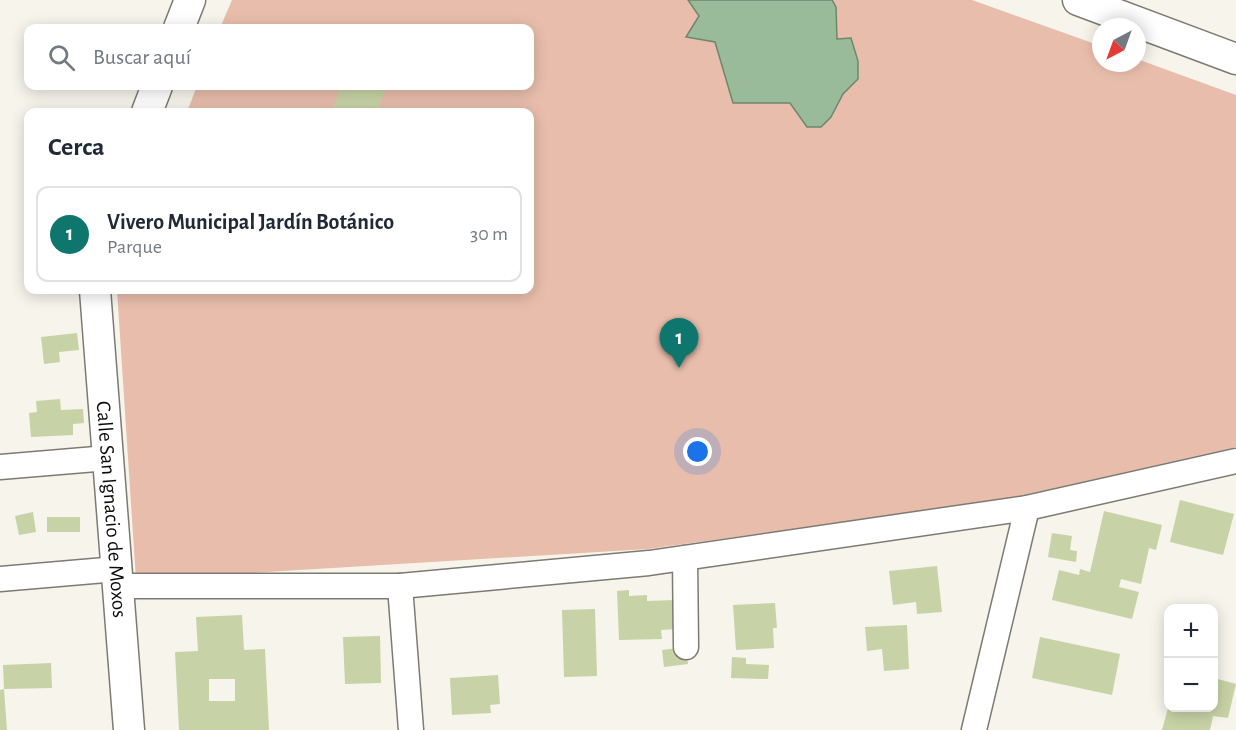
<!DOCTYPE html>
<html lang="es">
<meta charset="utf-8">
<style>
:root{--surface:#fff;--page:#f2f2f3;--text:#1f2937;--muted:#747a83;--line:#e0e1e3;--accent:#0f766e}
body{margin:0;font-family:"Alegreya Sans",sans-serif;background:var(--page);color:var(--text)}
.controls{position:absolute;right:18px;bottom:18px;display:grid;overflow:hidden;border-radius:12px;box-shadow:0 3px 15px #0003}
.controls button{width:54px;height:54px;display:grid;place-items:center;padding:0;border:0;border-bottom:2px solid var(--line);background:var(--surface);color:var(--text);font:30px sans-serif}
.compass{position:absolute;left:1092px;top:18px;width:54px;height:54px;border-radius:50%;background:var(--surface);box-shadow:0 3px 15px #0003;rotate:221deg}
.you{position:absolute;left:698px;top:452px;width:21px;height:21px;margin:-15px;border:4px solid #fff;border-radius:50%;background:#1a73e8;box-shadow:0 0 0 9px #1a73e833}
.badge{display:grid;place-items:center;width:39px;height:39px;border-radius:50%;background:var(--accent);color:#fff;font-size:20px;font-weight:700}
.pin{position:absolute;translate:-50% -50px;filter:drop-shadow(0 2px 3px #0008)}
.pin::after{content:'';position:absolute;top:32px;width:21px;height:18px;background:inherit;clip-path:polygon(0 0,100% 0,50% 100%)}
.list{margin:0;padding:0;list-style:none}
h2{display:flex;justify-content:space-between;align-items:center;height:78px;margin:0;padding:0 24px;font-size:26px}
h2 small{font-size:20px;font-weight:400;color:var(--muted)}
.list li{display:grid;grid-template-columns:39px 1fr auto;gap:18px;align-items:center;box-sizing:border-box;height:96px;margin:0 12px 12px;padding:0 12px;border:2px solid var(--line);border-radius:12px}
.list b{display:block;font-size:22px;white-space:nowrap}
.list p{margin:0;font-size:20px;white-space:nowrap;color:var(--muted)}
.list em{font-size:20px;font-style:normal;color:var(--muted)}
.icon{flex:none;width:33px;height:33px;fill:none;stroke:currentColor;stroke-width:2;stroke-linecap:round;stroke-linejoin:round}
.map{position:relative;flex:none;width:1236px;height:730px;overflow:hidden}
.search{position:absolute;background:var(--surface);box-shadow:0 3px 15px #0003;left:24px;top:24px;width:510px;height:66px;display:flex;align-items:center;gap:15px;box-sizing:border-box;padding:0 21px;border-radius:12px;color:var(--muted);font-size:22px}
.panel{position:absolute;background:var(--surface);box-shadow:0 3px 15px #0003;left:24px;top:108px;width:510px;height:186px;border-radius:12px}
.map>svg:first-child{display:block}
</style>
<div class="map">
<svg width="1236" height="730" viewBox="0 0 1236 730">
<rect width="100%" height="100%" fill="#f6f4eb"/>
<!-- green -->
<polygon fill="#e8bdac" points="232,0 972,0 1101,46 1101,63 1137,63 1137,59 1236,95 1236,447 997,501 648,549 136,580 117,290 530,290 530,112 187,112 197,86 530,86 530,28 220,28"/>
<!-- water -->
<polygon fill="#9b9" stroke="#6f866e" stroke-width="1.5" points="688,0 832,0 836,7 837,39 851,38 858,61 858,79 843,94 831,117 821,127 807,127 790,103 733,103 715,42 686,37 699,16"/>
<!-- building -->
<g fill="#c7d3a6" fill-rule="evenodd">
<polygon points="341,86 386,86 377,112 332,112"/>
<polygon points="77,333 79,350 59,352 60,362 44,364 41,337"/>
<polygon points="60,399 61,410 83,409 84,423 73,424 73,435 31,437 29,413 37,412 36,401"/>
<polygon points="1180,500 1234,514 1223,555 1170,542"/>
<polygon points="1104,511 1162,525 1156,550 1149,548 1141,584 1121,579 1119,587 1139,592 1132,619 1052,600 1059,570 1079,575 1080,569 1090,572"/>
<polygon points="33,512 36,532 19,535 15,516"/>
<rect x="47" y="517" width="33" height="15"/>
<polygon points="1052,533 1072,536 1070,550 1077,551 1076,562 1048,557"/>
<polygon points="937,566 942,612 917,614 916,602 893,605 889,571"/>
<polygon points="629,590 629,596 647,595 647,601 676,600 678,629 661,630 662,639 619,640 617,591"/>
<polygon points="775,603 777,628 773,628 774,648 736,650 733,605"/>
<polygon points="595,609 597,676 564,677 562,610"/>
<path d="M242,615L244,650L265,649L269,730H179L175,652L198,651L196,617ZM209,679H235V701H209Z"/>
<polygon points="907,625 909,669 884,671 882,649 867,651 865,627"/>
<polygon points="380,636 381,683 345,684 343,637"/>
<polygon points="1040,637 1120,654 1112,695 1032,678"/>
<polygon points="686,647 688,664 664,667 662,650"/>
<polygon points="732,657 746,658 746,664 769,665 768,679 731,678"/>
<polygon points="51,663 52,688 4,689 7,730 0,730 0,690 4,689 3,665"/>
<polygon points="498,675 500,704 490,705 491,713 452,715 450,678"/>
<polygon points="1214,678 1236,684 1228,718 1213,716 1210,730 1162,730 1168,708 1214,708"/>
</g>
<g fill="none" stroke-linecap="round" stroke-linejoin="round">
<!-- minor casing -->
<g stroke="#7d7a73" stroke-width="27">
<g id="minor">
<polyline points="0,467 108,458"/>
<polyline points="685,558 686,647"/>
<polyline points="0,579 117,569"/>
<polyline points="119,586 400,586 649,563 1027,508 1236,461"/>
<polyline points="400,586 411,730"/>
<polyline points="974,730 1027,508"/>
</g>
</g>
<!-- tertiary casing -->
<g stroke="#7d7a73" stroke-width="33">
<g id="tertiary">
<polyline points="1078,0 1236,59"/>
<polyline points="179,28 190,0"/>
<polyline points="147,112 157,86"/>
<path id="s1" d="M95,290L129,730"/>
</g>
</g>
<!-- minor -->
<use href="#minor" stroke="#fff" stroke-width="24"/>
<!-- tertiary -->
<use href="#tertiary" stroke="#fff" stroke-width="30"/>
</g>
<g text-anchor="middle" stroke-width="4.5" stroke-linejoin="round" paint-order="stroke">
<!-- street labels -->
<g font-size="21" fill="#0c0b09" stroke="#fff">
<text dy="7" stroke="none"><textPath href="#s1" startOffset="220">Calle San Ignacio de Moxos</textPath></text>
</g>
</g>
</svg>
<div class="controls">
<button>+</button>
<button>−</button>
</div>
<svg class="compass" viewBox="-18 -18 36 36"><path d="M0-13l5 13h-10z" fill="#e53935"/><path d="M0 13l5-13h-10z" fill="#747a83"/></svg>
<div class="you"></div>
<div class="pin badge" style="left:679px;top:368px">1</div>
<div class="search"><svg class="icon" aria-label="search" viewBox="0 0 24 24"><circle cx="10" cy="10" r="6"/><path d="M15 15l6 6"/></svg>Buscar aquí</div>
<section class="panel">
<h2>Cerca<small></small></h2>
<ul class="list">
<li><span class="badge">1</span><div><b>Vivero Municipal Jardín Botánico</b><p>Parque</p></div><em>30 m</em></li>
</ul>
</section>
</div>
